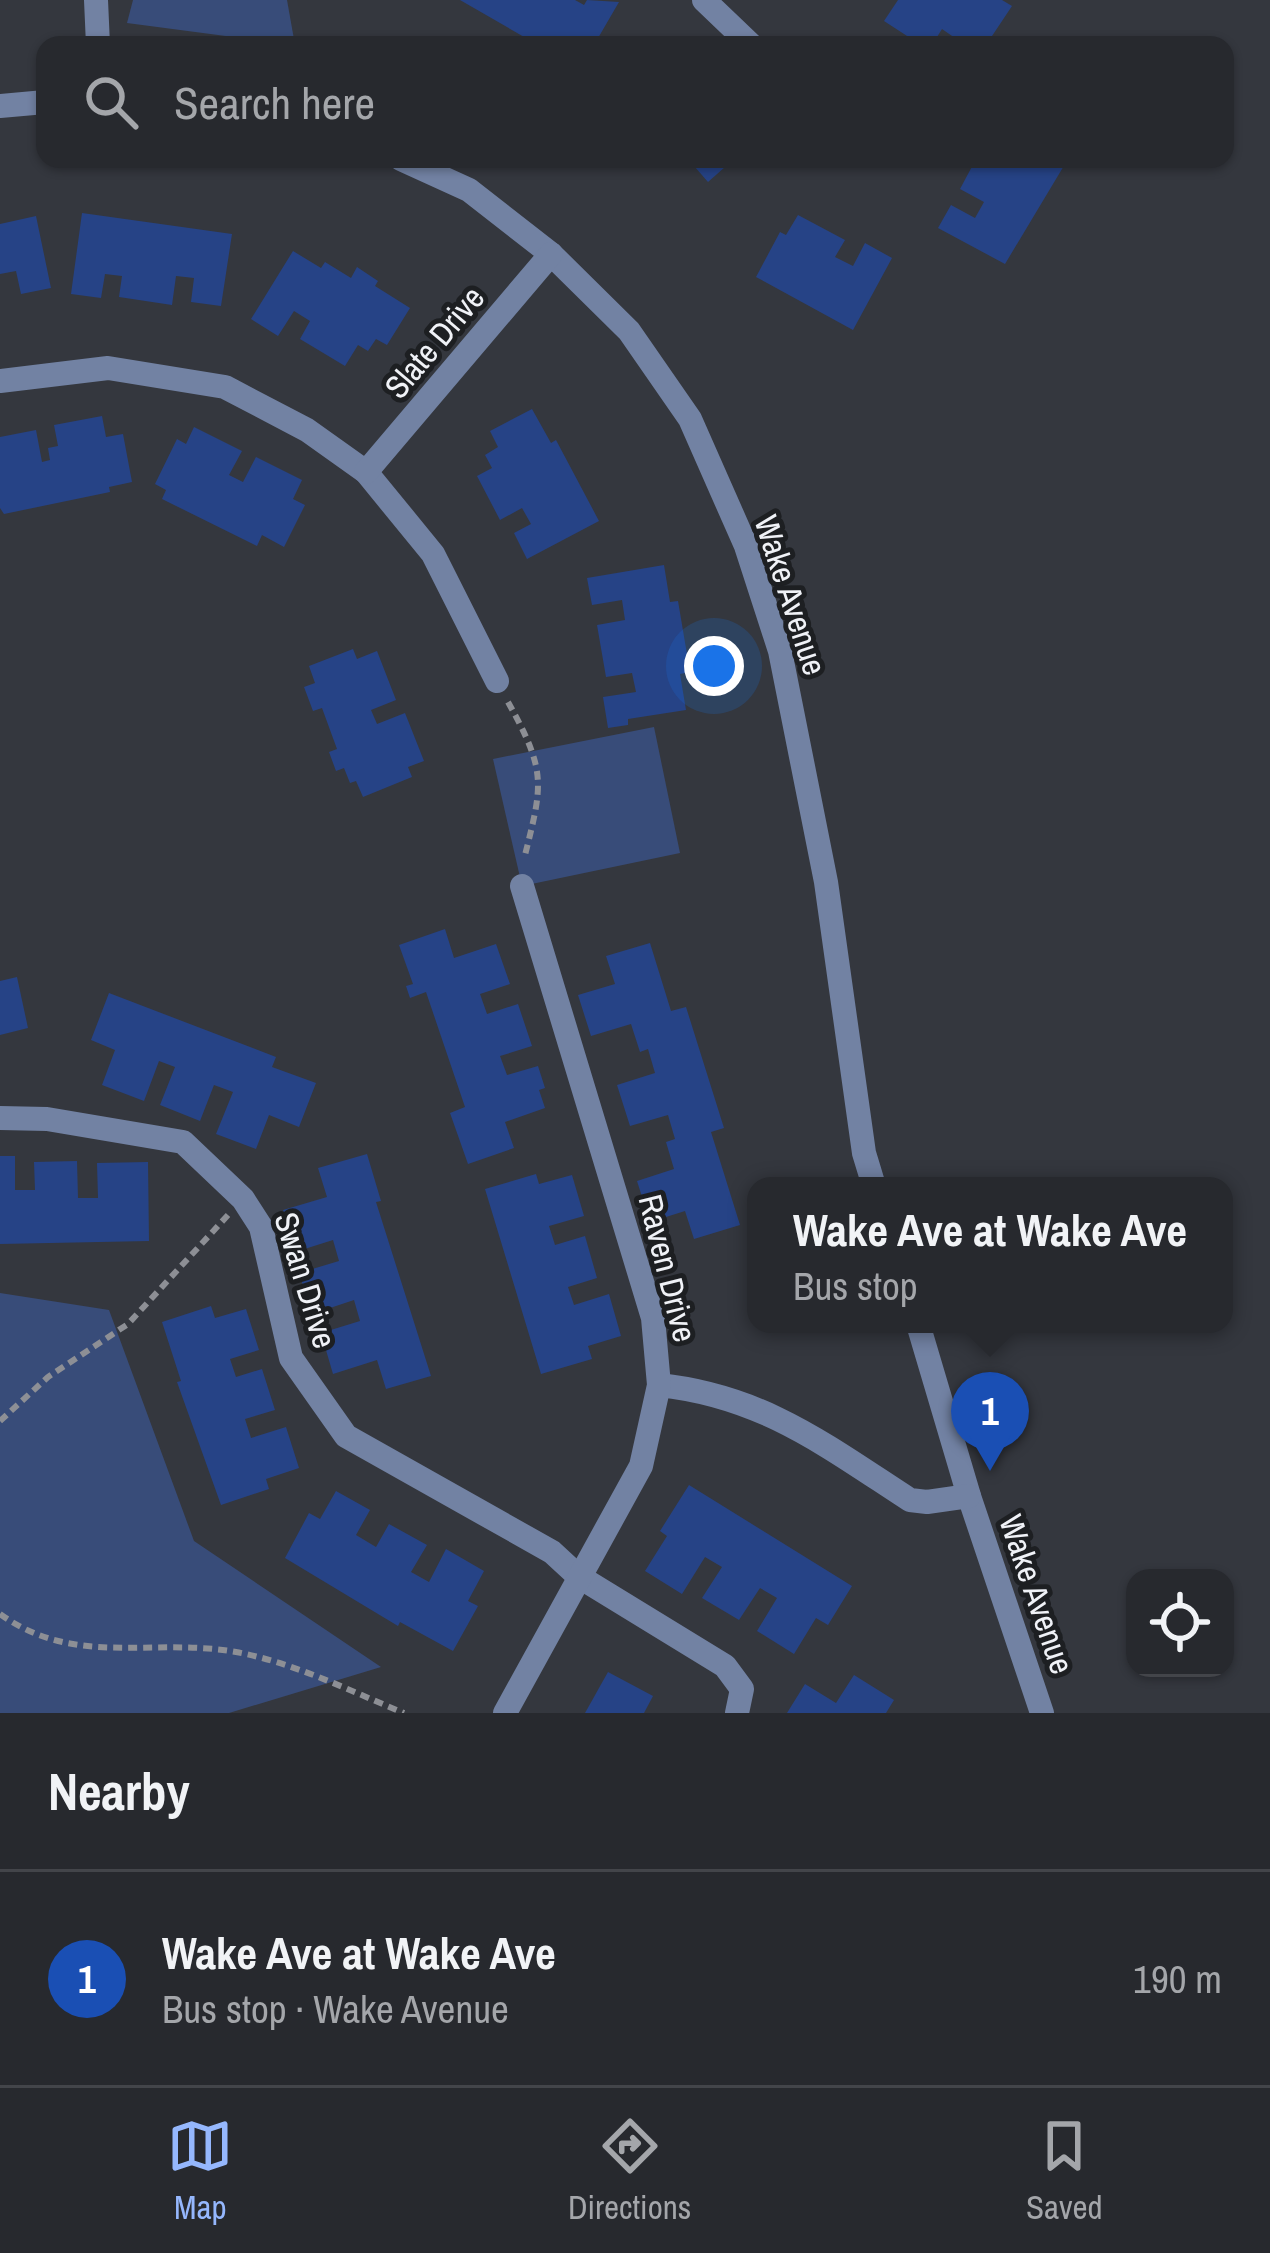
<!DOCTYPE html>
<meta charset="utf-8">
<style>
:root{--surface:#27292e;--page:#33353a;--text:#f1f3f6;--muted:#a4a6aa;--line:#43454a;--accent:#95b7fd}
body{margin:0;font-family:"Archivo Narrow",sans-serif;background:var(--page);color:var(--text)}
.controls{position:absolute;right:36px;bottom:36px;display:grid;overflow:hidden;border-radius:24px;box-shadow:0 3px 9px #0004}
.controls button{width:108px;height:108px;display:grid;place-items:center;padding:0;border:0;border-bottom:3px solid var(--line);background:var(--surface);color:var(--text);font:60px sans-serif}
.you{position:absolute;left:714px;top:666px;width:42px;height:42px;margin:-30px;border:9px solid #fff;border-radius:50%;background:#1a73e8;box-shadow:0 0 0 18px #1a73e833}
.badge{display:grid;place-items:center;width:78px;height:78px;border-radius:50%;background:var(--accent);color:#fff;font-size:39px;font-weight:700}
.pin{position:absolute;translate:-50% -99px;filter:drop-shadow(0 3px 6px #0008)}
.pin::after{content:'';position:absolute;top:63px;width:42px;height:36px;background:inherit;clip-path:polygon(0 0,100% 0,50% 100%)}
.popup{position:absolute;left:747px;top:1177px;width:486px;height:156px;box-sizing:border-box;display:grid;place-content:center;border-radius:24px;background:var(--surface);filter:drop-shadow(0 3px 9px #0005);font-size:39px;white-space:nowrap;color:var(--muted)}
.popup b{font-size:45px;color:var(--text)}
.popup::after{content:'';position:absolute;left:50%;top:100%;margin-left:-24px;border:24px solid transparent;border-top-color:var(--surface)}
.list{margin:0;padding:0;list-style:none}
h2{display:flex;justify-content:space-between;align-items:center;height:156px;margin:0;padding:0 48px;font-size:51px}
h2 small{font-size:39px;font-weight:400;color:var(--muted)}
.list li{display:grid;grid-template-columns:78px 1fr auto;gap:36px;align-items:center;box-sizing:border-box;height:216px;padding:0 48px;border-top:3px solid var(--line)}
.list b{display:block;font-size:45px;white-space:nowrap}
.list p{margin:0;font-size:39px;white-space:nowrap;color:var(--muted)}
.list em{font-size:39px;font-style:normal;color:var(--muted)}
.icon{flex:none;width:66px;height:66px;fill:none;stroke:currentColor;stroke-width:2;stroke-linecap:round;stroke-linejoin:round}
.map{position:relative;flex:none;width:1270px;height:1713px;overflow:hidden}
.search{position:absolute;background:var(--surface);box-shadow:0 3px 9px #0004;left:36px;right:36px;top:36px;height:132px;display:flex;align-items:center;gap:30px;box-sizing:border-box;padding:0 42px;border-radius:24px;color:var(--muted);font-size:45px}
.sheet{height:372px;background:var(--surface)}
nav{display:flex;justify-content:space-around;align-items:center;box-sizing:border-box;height:168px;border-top:3px solid var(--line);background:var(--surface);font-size:33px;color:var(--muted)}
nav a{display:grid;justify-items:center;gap:6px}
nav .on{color:var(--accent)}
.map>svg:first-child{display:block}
</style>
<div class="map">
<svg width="1270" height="1713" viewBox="0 0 1270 1713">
<rect width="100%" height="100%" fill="#34373e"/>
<!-- green -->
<g fill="#384c79">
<polygon points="133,0 287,0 295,45 127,23"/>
<polygon points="654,727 680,853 522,886 493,759"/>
<polygon points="0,1293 109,1310 194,1541 381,1667 229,1713 0,1713"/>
</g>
<!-- building -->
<g fill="#264386">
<polygon points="460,0 575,0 584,5 587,0 619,2 594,45 538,45"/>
<polygon points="898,0 1002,0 1012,6 986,45 951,45 955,38 942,29 932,45 921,45 884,21"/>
<polygon points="688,159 734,159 708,182"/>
<polygon points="976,159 1055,159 1065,164 1005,264 938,228 951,205 975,218 984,202 960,189"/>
<polygon points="82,213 232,234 221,306 191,302 194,278 176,276 172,305 119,297 122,276 105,274 101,298 71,294"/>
<polygon points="798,215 845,240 835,257 853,266 865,243 892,258 853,330 756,277 780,232 786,235"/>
<polygon points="36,216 51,288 21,294 16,271 0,274 0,224"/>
<polygon points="293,251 321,268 325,262 351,278 357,267 378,281 375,286 410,308 387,345 376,339 368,351 358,345 345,366 300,339 310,321 294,311 278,336 251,319"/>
<polygon points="532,409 551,443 556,440 599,521 527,559 514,533 531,524 522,508 500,520 477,476 492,468 485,455 498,447 490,431"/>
<polygon points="102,416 106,437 123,434 132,482 109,487 110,492 4,514 0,508 0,437 36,430 42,462 50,460 48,448 58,446 54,425"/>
<polygon points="194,427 242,451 229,475 243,482 256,457 302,480 293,499 305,505 284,547 262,535 257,546 162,499 166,490 155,484 177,439 186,444"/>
<polygon points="664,565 670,602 678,601 690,672 680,674 686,710 628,719 628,725 608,728 603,697 636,692 632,673 606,677 597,625 625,620 622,600 592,605 587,578"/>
<polygon points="353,649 357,659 377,651 396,700 371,710 377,724 405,713 424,761 408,767 412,777 363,797 356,781 350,783 344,768 336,771 329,752 337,749 322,708 313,711 304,687 315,683 309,666"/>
<polygon points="445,929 454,958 496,944 510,984 480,994 487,1014 518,1004 532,1046 500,1056 507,1075 538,1066 545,1088 539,1090 545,1108 505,1122 514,1148 468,1164 450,1113 465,1107 426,992 410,998 406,986 413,984 399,945"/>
<polygon points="650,943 671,1011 686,1007 724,1128 711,1132 740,1225 694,1239 685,1211 650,1222 637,1181 674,1169 666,1142 675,1139 668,1115 630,1126 617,1085 655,1073 648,1049 640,1052 631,1024 591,1036 578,995 615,984 606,956"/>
<polygon points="17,977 28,1028 0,1035 0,981"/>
<polygon points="109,993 276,1057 272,1067 316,1083 299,1127 269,1115 256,1149 216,1134 233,1092 214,1085 200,1121 160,1105 175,1067 159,1061 144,1101 102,1085 115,1050 91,1040"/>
<polygon points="367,1154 381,1201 376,1202 431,1376 386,1389 377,1360 333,1374 321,1333 360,1321 354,1300 312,1314 299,1273 339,1261 333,1240 295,1252 283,1210 327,1197 318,1168"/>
<polygon points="0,1156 15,1156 15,1190 35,1190 34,1162 77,1161 78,1198 98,1198 97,1163 148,1162 149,1241 0,1244"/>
<polygon points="536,1174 539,1184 572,1175 584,1216 549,1226 555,1245 585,1236 597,1278 568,1287 574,1305 609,1294 621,1336 588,1346 592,1359 541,1374 485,1189"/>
<polygon points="211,1306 215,1318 246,1309 259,1350 230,1359 236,1377 262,1369 275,1410 245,1419 251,1438 286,1427 299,1468 266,1479 269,1489 221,1505 177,1382 181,1381 162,1322"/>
<polygon points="689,1485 852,1586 828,1625 816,1618 794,1654 757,1631 777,1598 760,1588 739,1620 702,1598 722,1567 705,1557 682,1594 645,1571 667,1536 660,1531"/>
<polygon points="336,1491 370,1510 356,1535 376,1547 389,1524 427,1545 411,1572 429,1582 446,1549 484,1571 468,1601 478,1606 453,1651 400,1622 398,1626 285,1558 309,1513 320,1519"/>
<polygon points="608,1672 653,1696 644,1713 585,1713"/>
<polygon points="854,1675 894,1700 886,1713 787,1713 805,1684 836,1703"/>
</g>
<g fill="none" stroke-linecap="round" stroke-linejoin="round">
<!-- path -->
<g stroke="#8d8f95" stroke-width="6" stroke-dasharray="9 6" stroke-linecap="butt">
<path d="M508,702C547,772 543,784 524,859"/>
<polyline points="0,1421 48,1377 128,1324 228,1215"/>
<path d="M0,1614C75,1668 153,1637 236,1652C295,1663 350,1691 404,1713"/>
</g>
<!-- minor -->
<g stroke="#7282a3" stroke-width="24">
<polyline points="96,0 98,45"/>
<polyline points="704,0 751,45"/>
<polyline points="0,106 45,102"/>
<polyline points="401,159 469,190 551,254 629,331 690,419 746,546 780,651 826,882 864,1153 874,1186"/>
<polyline points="0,381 108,368 225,387 307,430 366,472 433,554 497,681"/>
<polyline points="366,472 551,254"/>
<polyline points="0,1118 47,1119 183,1142 243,1199 261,1227 291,1358 346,1436 552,1552 578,1576 725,1666 742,1689 737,1713"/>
<polyline points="918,1324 969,1496 1042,1713"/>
<path d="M659,1385C763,1396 825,1445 910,1500L927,1502L969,1496"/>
<polyline points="505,1713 641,1466 659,1385 653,1318 522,886"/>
</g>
</g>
<g text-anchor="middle" stroke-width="10" stroke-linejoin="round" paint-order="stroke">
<!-- street labels -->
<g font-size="33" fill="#f0f2f7" stroke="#1d1f22">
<text transform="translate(434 342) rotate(-50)" y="12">Slate Drive</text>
<text transform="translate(791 595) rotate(72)" y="12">Wake Avenue</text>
<text transform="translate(668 1268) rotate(76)" y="12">Raven Drive</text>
<text transform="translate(306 1280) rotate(73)" y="12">Swan Drive</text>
<text transform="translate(1037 1594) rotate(71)" y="12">Wake Avenue</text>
</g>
</g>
</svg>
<div class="controls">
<button><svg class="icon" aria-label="locate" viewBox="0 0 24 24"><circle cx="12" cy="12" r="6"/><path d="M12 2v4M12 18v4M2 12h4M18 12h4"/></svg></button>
</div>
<div class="you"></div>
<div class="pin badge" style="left:990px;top:1471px;background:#1a4fb4">1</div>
<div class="popup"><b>Wake Ave at Wake Ave</b>Bus stop</div>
<div class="search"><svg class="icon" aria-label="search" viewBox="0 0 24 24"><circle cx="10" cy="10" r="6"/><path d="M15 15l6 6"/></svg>Search here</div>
</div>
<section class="sheet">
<h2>Nearby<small></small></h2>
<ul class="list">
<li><span class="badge" style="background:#1a4fb4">1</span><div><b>Wake Ave at Wake Ave</b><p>Bus stop · Wake Avenue</p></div><em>190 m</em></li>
</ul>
</section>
<nav>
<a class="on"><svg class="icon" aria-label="map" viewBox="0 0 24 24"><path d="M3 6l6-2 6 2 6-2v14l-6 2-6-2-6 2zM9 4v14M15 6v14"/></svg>Map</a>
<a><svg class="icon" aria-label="directions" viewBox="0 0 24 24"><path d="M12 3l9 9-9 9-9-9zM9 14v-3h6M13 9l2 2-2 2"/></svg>Directions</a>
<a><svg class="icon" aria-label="saved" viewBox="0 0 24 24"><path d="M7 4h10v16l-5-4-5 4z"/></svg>Saved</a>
</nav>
